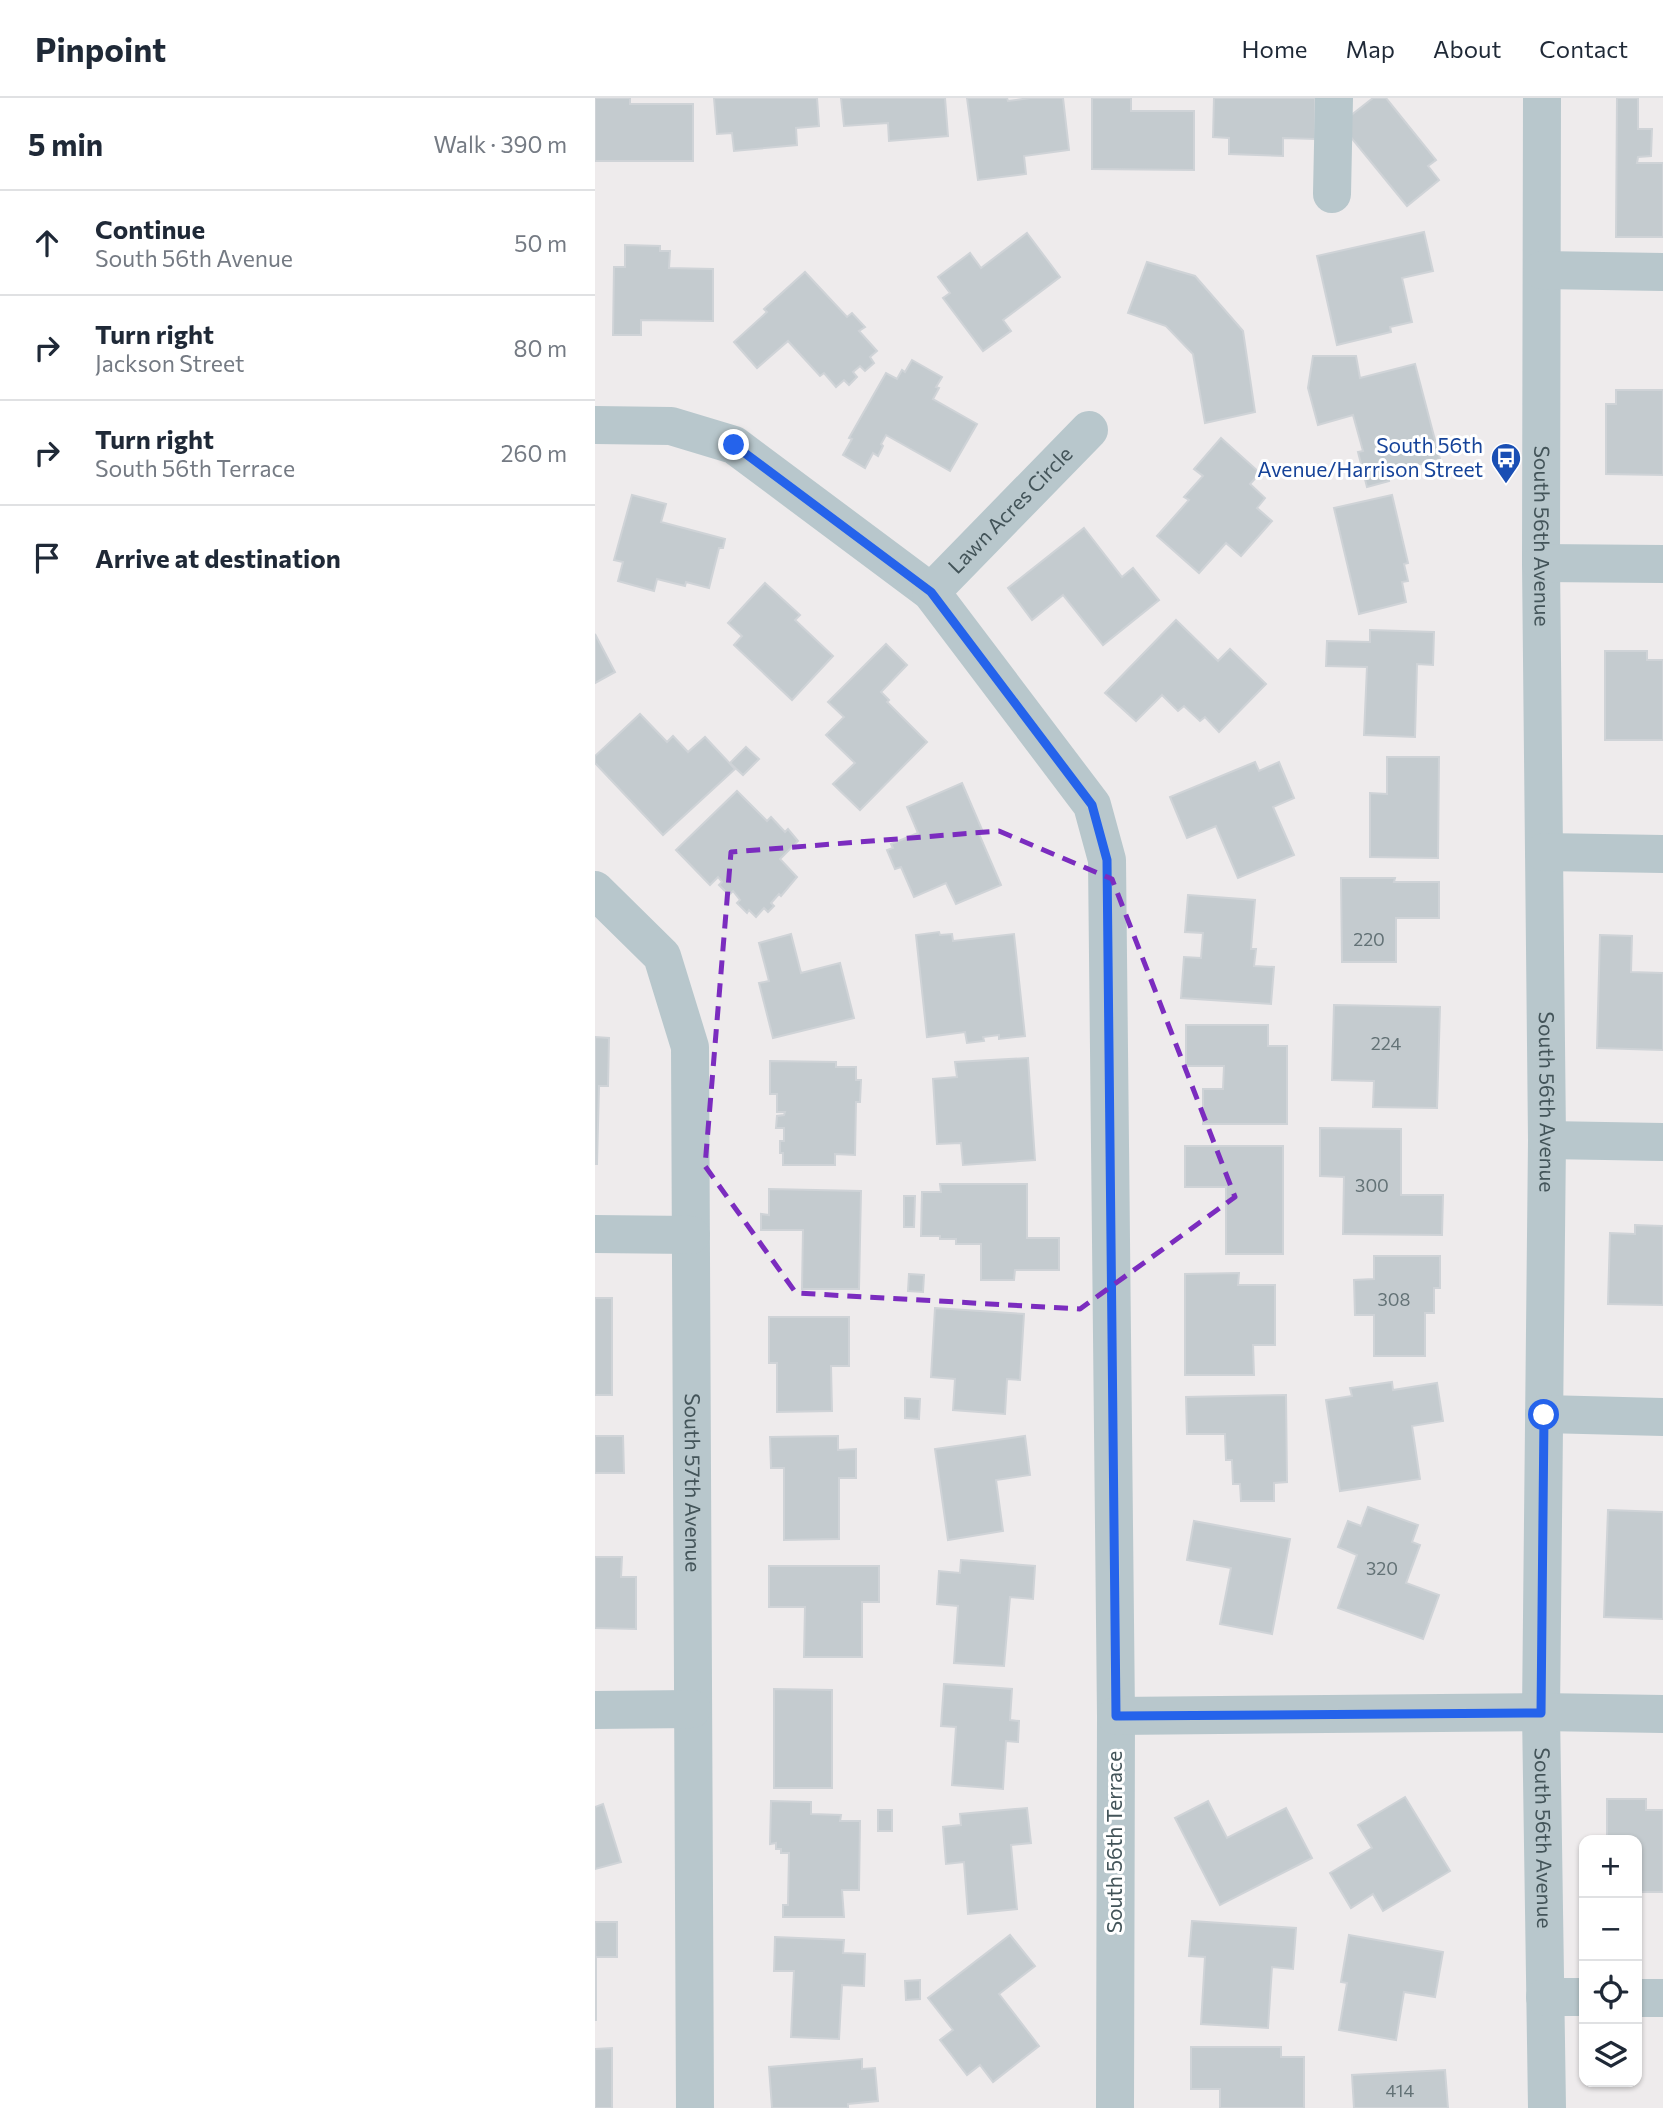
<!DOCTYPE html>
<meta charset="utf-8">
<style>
:root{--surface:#fff;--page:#f6f6f7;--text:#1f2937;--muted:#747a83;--line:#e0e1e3}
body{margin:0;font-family:Commissioner,sans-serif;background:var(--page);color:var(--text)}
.controls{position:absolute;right:21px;bottom:21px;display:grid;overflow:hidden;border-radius:14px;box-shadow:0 2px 5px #0004}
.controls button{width:63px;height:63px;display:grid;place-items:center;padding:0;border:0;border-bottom:2px solid var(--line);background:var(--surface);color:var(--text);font:35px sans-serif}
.stop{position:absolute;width:21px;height:21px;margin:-16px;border:5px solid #2563eb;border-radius:50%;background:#fff}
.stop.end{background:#2563eb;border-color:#fff;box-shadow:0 2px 7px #0008}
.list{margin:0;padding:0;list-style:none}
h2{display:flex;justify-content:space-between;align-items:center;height:91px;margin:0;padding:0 28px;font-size:30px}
h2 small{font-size:23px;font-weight:400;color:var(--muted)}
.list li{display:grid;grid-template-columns:46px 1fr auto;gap:21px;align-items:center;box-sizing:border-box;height:105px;padding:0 28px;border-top:2px solid var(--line)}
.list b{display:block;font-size:26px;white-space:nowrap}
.list p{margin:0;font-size:23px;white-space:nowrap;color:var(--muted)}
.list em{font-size:23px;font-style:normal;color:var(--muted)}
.icon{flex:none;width:38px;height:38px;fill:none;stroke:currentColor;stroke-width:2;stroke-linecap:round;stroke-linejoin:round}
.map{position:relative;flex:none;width:1068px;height:2010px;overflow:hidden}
header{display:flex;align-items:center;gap:42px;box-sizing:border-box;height:98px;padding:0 35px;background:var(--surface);border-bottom:2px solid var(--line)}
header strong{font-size:33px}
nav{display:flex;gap:38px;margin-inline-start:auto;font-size:24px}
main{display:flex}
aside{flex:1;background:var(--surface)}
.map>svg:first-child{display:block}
</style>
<header>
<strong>Pinpoint</strong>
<nav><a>Home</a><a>Map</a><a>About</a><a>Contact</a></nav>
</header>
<main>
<aside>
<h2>5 min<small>Walk · 390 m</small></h2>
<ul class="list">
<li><svg class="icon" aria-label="ahead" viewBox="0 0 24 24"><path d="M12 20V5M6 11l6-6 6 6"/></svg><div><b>Continue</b><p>South 56th Avenue</p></div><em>50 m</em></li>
<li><svg class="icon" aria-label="right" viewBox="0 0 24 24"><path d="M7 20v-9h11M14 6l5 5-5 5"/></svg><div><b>Turn right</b><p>Jackson Street</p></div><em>80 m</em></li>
<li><svg class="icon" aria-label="right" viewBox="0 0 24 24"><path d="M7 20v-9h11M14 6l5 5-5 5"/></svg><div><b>Turn right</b><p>South 56th Terrace</p></div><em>260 m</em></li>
<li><svg class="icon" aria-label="arrive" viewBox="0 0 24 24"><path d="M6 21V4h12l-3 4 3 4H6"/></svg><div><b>Arrive at destination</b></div></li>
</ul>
</aside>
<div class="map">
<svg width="1068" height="2010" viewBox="0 0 1068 2010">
<rect width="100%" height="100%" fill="#eeebec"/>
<!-- building -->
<g fill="#c4cbcf" stroke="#cfd3d7" stroke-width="2">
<polygon points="0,0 35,0 35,6 98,6 98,63 0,63"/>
<polygon points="119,0 222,0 224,28 201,30 202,47 139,53 137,35 122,36"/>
<polygon points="246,0 350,0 353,38 294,43 293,25 249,28"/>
<polygon points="372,0 412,0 413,3 435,0 468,0 474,52 429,58 431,76 383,82"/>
<polygon points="497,0 536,0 536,13 599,13 599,72 497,71"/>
<polygon points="619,0 720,0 720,41 688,40 688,58 634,56 634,40 618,39"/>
<polygon points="778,0 791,0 841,62 833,68 844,82 812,108 745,26"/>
<polygon points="1022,0 1043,0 1043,31 1057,31 1056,58 1043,59 1042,65 1068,65 1068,139 1021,139"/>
<polygon points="829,134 838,173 807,180 817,224 795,229 796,234 742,247 722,158"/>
<polygon points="432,135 465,179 408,222 416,233 388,253 348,200 355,195 343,179 375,155 386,170"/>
<polygon points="30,147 65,148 65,153 75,153 74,170 118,171 118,223 46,222 46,237 18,237 19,169 30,169"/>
<polygon points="552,164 600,178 648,233 660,314 610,325 598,256 571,228 533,215"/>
<polygon points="210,174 252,219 257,215 270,229 264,233 282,253 275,259 279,265 270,273 265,268 258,274 262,279 254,287 249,282 241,289 229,275 225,278 193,243 162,270 139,244 172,214 169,211"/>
<polygon points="718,258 761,258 765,280 820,266 845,361 792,375 794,383 772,389 763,354 768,353 758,317 723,327 713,290"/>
<polygon points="317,262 347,279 341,289 344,290 338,301 382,326 355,373 291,337 286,346 288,348 283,358 278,355 270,370 248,357 257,341 254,340 291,275 302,281 307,272 310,274"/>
<polygon points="1021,292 1068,292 1068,377 1011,376 1011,306 1021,306"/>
<polygon points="626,340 665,375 655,386 670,400 662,410 677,423 646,458 631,445 604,475 562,438 594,402 589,399 608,378 599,371"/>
<polygon points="37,397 71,406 66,424 130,441 128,450 124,450 114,490 91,484 90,488 62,481 59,493 23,483 28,464 19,462"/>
<polygon points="797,397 813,465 809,466 813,483 807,484 811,504 764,516 739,410"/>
<polygon points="489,430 527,479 538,470 564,502 508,547 468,497 437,522 413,490"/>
<polygon points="170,485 205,517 200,522 238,558 197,602 139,547 147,538 133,525"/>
<polygon points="581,522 623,563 635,551 671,586 624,634 610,619 605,623 589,608 583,613 567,597 541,623 510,595"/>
<polygon points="775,532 839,534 838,567 822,566 820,639 769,637 772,569 731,568 732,543 775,544"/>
<polygon points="0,536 20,574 0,585"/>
<polygon points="291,546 312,567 286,594 294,602 292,604 332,644 265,712 238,686 260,665 231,637 249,619 233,604"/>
<polygon points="1010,553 1052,553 1052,562 1068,562 1068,642 1010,642"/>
<polygon points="45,616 72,644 78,638 93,654 110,639 140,671 68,737 0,665 0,658"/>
<polygon points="151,649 164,661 148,677 135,665"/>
<polygon points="792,659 844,659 843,760 775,759 775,695 792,696"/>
<polygon points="660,664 664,673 684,664 699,700 678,709 699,757 643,780 621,728 592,740 575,699"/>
<polygon points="367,685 388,734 384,736 406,787 361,806 351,785 319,799 306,769 300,771 292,752 298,750 296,746 323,735 312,709"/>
<polygon points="142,693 172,723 176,719 190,734 193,731 203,743 185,761 202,779 186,798 184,796 176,805 179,808 173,814 169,810 161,819 154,812 152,815 142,805 145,802 138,793 134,797 124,787 127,784 123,779 115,787 81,752"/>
<polygon points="746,780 800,780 799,784 844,784 844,820 801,820 801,864 747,864"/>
<polygon points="593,797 660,802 656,851 661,851 659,868 679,869 676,906 586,900 589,859 606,860 608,835 590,834"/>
<polygon points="344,834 345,837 357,836 358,843 419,836 430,938 404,941 404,937 388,939 389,943 372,945 370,934 332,939 321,837"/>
<polygon points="196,836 206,875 245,865 259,920 178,940 164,885 174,883 164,845"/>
<polygon points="1005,837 1037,838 1036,874 1068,875 1068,952 1002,950"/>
<polygon points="739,907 845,909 842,1010 778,1009 779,983 737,982"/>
<polygon points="591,927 673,927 673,948 692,948 692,1026 608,1026 608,991 628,991 629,968 591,968"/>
<polygon points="0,939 14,940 13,988 4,988 2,1066 0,1066"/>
<polygon points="433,960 440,1062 368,1067 366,1045 342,1046 338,981 362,979 360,964"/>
<polygon points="175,963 241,964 241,969 261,969 261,982 266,982 265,1004 261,1004 260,1057 240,1056 240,1067 188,1067 188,1055 185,1055 185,1043 189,1043 189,1030 181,1030 182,1018 189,1017 190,1014 182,1014 182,996 175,996"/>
<polygon points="725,1030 806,1031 806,1097 848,1097 847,1137 748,1136 749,1079 725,1078"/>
<polygon points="590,1048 688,1048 688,1156 631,1156 631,1089 590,1089"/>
<polygon points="345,1086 432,1086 432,1140 464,1140 464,1172 420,1172 419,1182 386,1182 386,1146 361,1146 361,1141 345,1141 345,1138 326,1138 327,1094 346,1094"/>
<polygon points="174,1091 266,1093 264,1191 207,1191 208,1132 166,1132 166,1116 174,1117"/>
<polygon points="309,1098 320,1098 319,1129 309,1129"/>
<polygon points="1040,1127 1068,1128 1068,1207 1013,1206 1015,1135 1040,1136"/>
<polygon points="779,1158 845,1158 845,1190 839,1190 839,1215 830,1215 830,1258 779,1258 779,1217 760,1217 759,1182 779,1181"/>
<polygon points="644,1175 643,1187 680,1187 680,1247 658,1247 659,1277 590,1277 590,1176"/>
<polygon points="314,1176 329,1177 328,1194 313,1193"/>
<rect x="0" y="1200" width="17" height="97"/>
<polygon points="340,1210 429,1216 425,1282 412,1281 410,1316 358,1312 360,1281 336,1279"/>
<polygon points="174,1219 254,1219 254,1268 236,1268 237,1313 182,1314 182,1265 174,1265"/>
<polygon points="797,1284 798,1292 842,1285 848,1323 817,1328 825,1381 745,1393 731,1302 757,1298 755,1290"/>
<polygon points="691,1297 692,1384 679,1385 679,1403 646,1403 645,1386 638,1386 637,1362 631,1362 630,1336 592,1336 591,1299"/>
<polygon points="310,1300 325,1301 324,1321 310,1320"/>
<polygon points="0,1338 28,1338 29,1375 0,1375"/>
<polygon points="243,1338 243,1352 261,1351 261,1380 244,1380 244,1441 189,1442 189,1370 176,1370 175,1339"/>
<polygon points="430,1338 435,1377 401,1382 408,1433 353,1442 340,1351"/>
<polygon points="773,1409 823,1427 817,1444 825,1447 811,1485 844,1497 828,1541 743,1510 762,1457 743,1449 753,1423 766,1428"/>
<polygon points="1013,1412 1068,1414 1068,1521 1009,1519"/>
<polygon points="599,1423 695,1441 677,1536 625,1526 636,1470 592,1462"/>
<polygon points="0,1459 27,1459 26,1479 41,1479 41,1531 0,1530"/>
<polygon points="366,1462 440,1468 438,1501 415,1499 409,1568 359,1565 363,1508 342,1506 344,1473 365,1475"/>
<polygon points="174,1468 284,1468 284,1504 267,1504 267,1559 209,1559 210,1509 174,1509"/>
<polygon points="349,1586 417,1591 415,1622 424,1623 423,1644 411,1643 408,1691 357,1687 361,1629 346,1628"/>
<polygon points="179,1591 237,1592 237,1690 179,1690"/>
<polygon points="810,1699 855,1773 788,1813 778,1796 756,1810 735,1775 777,1750 763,1727"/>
<polygon points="1012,1701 1051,1701 1051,1712 1068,1712 1068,1794 1042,1794 1042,1742 1012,1742"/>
<polygon points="176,1703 216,1704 216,1716 246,1717 245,1723 265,1723 264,1792 247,1792 249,1819 188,1819 188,1807 193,1807 194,1755 186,1755 186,1751 181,1751 181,1745 175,1746"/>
<polygon points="613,1703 632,1740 691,1710 717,1760 625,1807 580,1720"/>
<polygon points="8,1706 26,1764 0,1771 0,1709"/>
<polygon points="432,1710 436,1745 416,1747 422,1811 373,1816 369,1764 351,1766 348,1729 366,1727 365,1716"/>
<rect x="283" y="1712" width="14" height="21"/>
<polygon points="597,1823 701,1830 698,1871 677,1869 673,1930 606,1926 610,1859 594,1858"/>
<polygon points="0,1824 22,1824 22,1859 1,1859 1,1923"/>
<polygon points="415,1837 440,1868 404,1896 444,1948 398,1984 385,1967 372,1977 345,1942 358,1932 333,1900"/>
<polygon points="754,1837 848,1854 840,1899 809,1894 801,1942 744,1932 752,1885 746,1884"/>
<polygon points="180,1839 249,1842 248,1855 270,1856 269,1888 247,1887 244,1941 196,1939 199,1873 179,1873"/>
<polygon points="325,1882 325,1901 311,1902 310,1883"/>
<polygon points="596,1949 686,1949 686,1959 709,1959 709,2010 625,2010 625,1991 596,1991"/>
<polygon points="17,1950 17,2010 0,2010 0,1951"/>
<polygon points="267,1961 267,1971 280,1970 283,2003 253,2006 253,2010 177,2010 174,1969"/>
<polygon points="850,1972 853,2010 759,2010 757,1977"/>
</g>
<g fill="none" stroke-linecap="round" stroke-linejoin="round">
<!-- minor -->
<g stroke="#b8c7cc" stroke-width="38">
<path id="s1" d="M947,0L946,465L952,1042L946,1614L952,2010"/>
<polyline points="737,96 739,0"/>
<polyline points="947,172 1068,174"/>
<polyline points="0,327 76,328 139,347 336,494 497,707 512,762 521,1618 520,2010"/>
<polyline points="946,465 1068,466"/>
<path id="s2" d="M336,494L494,332"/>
<polyline points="949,754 1068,756"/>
<path id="s3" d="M0,792L67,858L95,949L100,2010"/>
<polyline points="952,1042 1068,1044"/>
<polyline points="0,1136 96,1137"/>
<polyline points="949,1316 1068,1319"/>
<polyline points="0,1612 97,1611"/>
<polyline points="521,1618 946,1614 1068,1616"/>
<polyline points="950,1899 989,1899"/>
<polyline points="1042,1900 1068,1900"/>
</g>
</g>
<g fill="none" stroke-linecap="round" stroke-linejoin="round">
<!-- route -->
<polyline stroke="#2563eb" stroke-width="9" points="139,347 336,494 497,707 512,762 521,1618 946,1615 949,1317"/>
</g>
<!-- marked area -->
<path fill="none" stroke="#7b2cbf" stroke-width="5" stroke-dasharray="14 9" stroke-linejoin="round" d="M404,733L517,781L640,1099L485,1211L201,1195L110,1068L136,754Z"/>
<!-- icons -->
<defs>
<g id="bus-pin" transform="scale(1.575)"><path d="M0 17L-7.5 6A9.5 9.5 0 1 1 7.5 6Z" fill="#1a4fb4" stroke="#fff"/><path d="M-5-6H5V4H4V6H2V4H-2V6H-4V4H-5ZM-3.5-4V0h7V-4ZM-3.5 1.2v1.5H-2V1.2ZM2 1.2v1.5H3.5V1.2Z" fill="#fff"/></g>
</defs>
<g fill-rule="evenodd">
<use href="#bus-pin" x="911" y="360"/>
</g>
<g text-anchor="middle" stroke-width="6" stroke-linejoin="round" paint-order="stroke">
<!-- number labels -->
<g font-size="18" fill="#637276">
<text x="774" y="848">220</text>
<text x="791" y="952">224</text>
<text x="777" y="1094">300</text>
<text x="799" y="1208">308</text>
<text x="787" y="1477">320</text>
<text x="805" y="1999">414</text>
</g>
<!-- transit labels -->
<g font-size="21" fill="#164399" stroke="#fff" text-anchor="end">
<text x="888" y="355">South 56th<tspan x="888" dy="24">Avenue/Harrison Street</tspan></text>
</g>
<!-- street labels -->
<g font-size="21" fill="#435459" stroke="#fff">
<text dy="7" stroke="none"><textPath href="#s2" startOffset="114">Lawn Acres Circle</textPath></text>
<text dy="7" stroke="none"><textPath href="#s1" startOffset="438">South 56th Avenue</textPath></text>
<text dy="7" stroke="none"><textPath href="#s1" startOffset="1004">South 56th Avenue</textPath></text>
<text dy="7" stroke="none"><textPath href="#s3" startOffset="625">South 57th Avenue</textPath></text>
<text dy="7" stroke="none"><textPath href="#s1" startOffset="1740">South 56th Avenue</textPath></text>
<text transform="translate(520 1744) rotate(-90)" y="7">South 56th Terrace</text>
</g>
</g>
</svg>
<div class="controls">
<button>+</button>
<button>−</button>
<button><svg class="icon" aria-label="locate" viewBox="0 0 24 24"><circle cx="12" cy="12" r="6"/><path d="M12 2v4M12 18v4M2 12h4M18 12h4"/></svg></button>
<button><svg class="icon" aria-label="layers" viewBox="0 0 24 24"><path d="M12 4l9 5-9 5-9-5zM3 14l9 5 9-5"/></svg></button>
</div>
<div class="stop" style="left:949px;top:1317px"></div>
<div class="stop end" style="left:139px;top:347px"></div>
</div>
</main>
